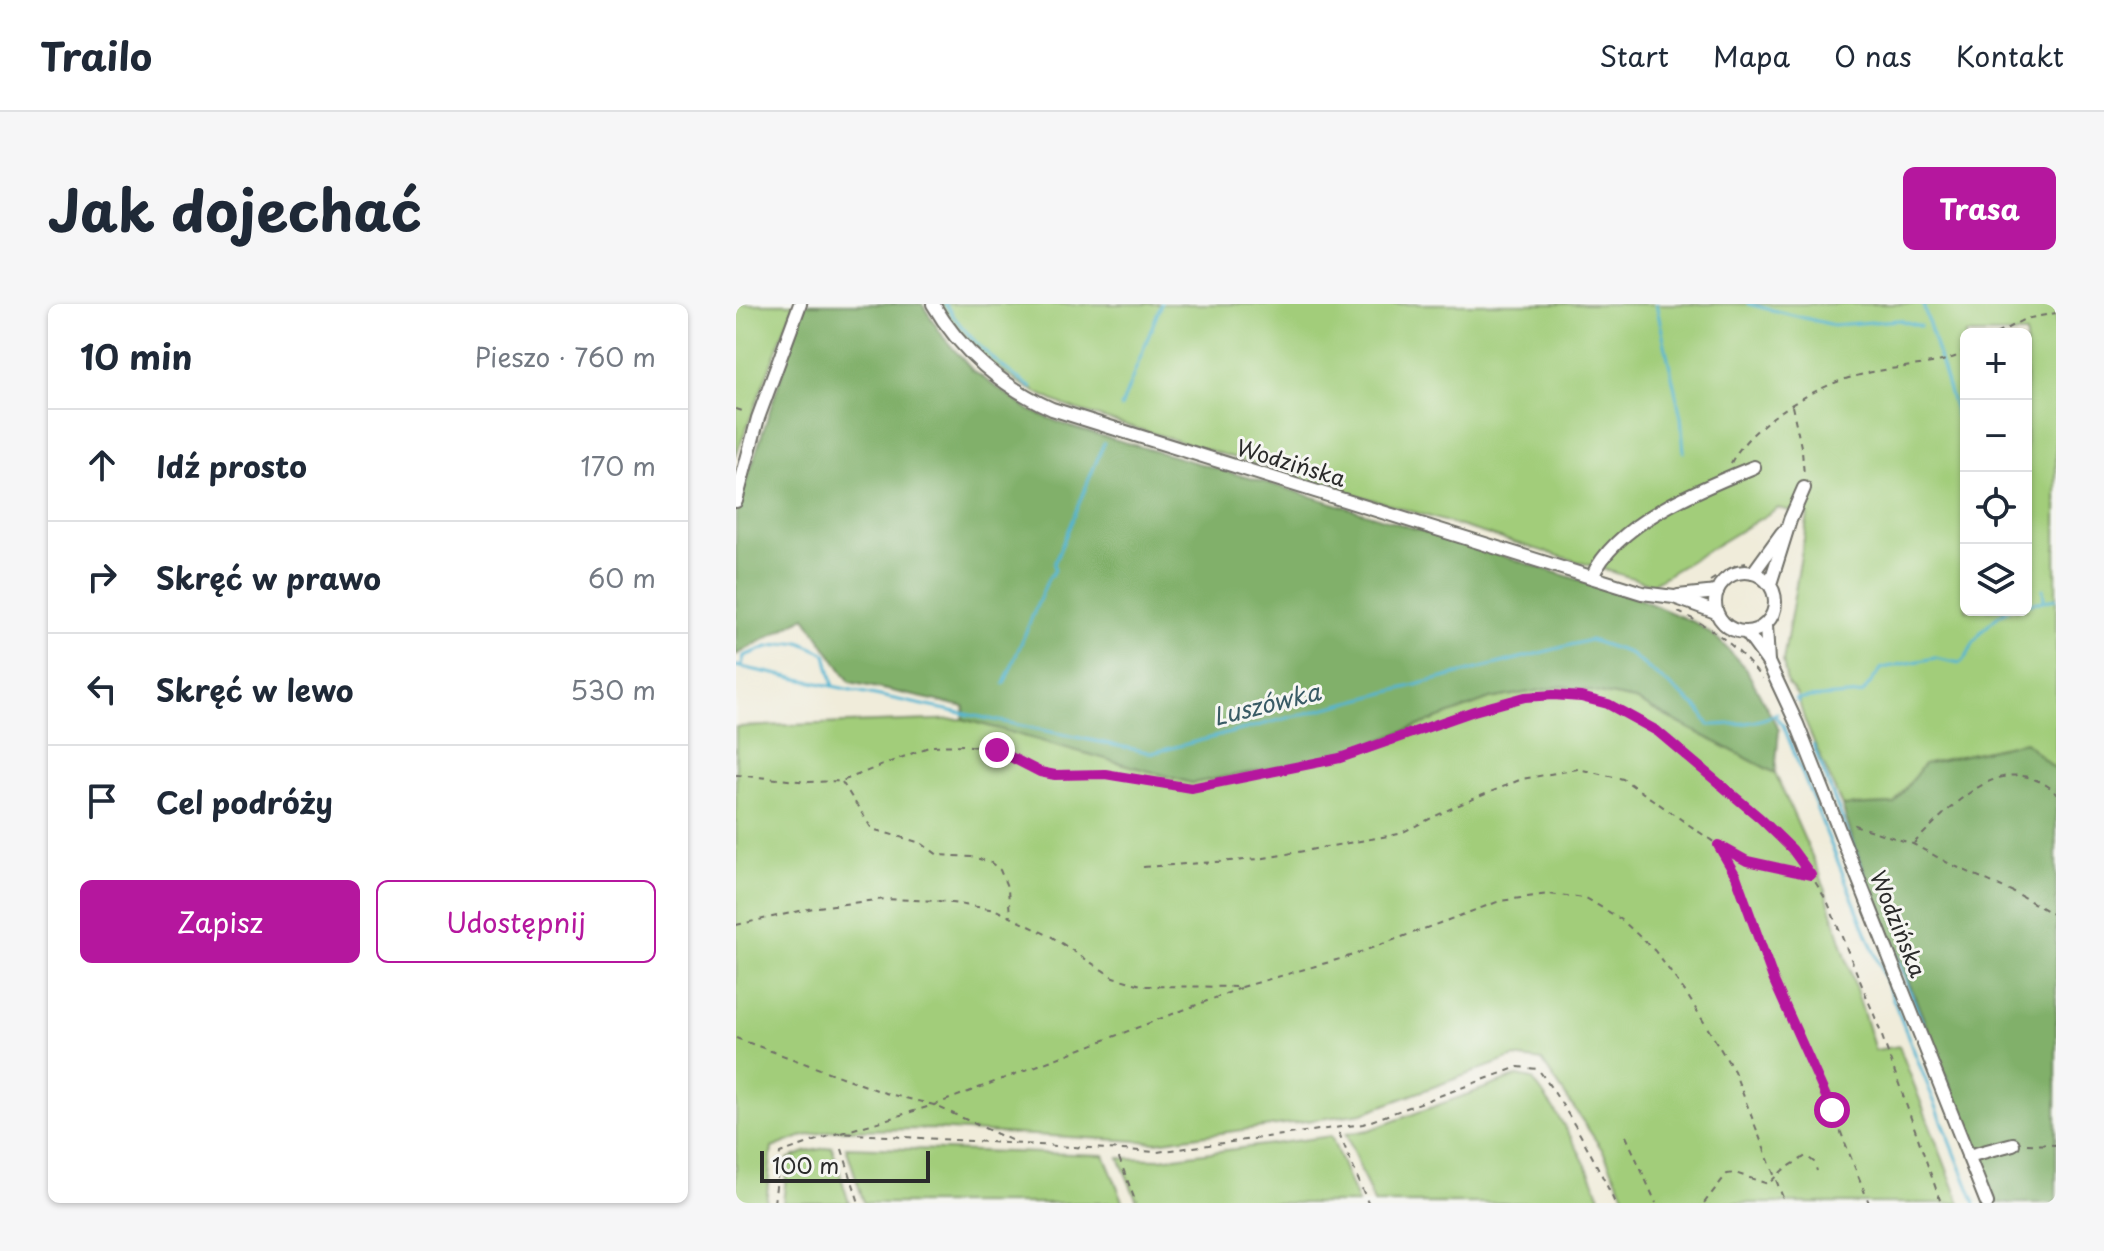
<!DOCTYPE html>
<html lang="pl">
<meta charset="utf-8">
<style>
:root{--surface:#fff;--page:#f6f6f7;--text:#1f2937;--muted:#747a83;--line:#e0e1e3;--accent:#b5179e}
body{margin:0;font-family:"Playpen Sans",sans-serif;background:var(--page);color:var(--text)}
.controls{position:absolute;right:24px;top:24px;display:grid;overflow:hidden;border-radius:12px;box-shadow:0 2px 6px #0004}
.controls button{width:72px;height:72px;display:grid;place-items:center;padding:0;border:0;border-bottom:2px solid var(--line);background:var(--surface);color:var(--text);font:40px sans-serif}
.scale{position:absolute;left:24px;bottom:20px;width:170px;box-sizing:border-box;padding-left:8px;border:4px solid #2b2b2b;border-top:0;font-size:22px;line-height:28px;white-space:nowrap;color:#2b2b2b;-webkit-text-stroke:6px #f6f6f2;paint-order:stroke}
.stop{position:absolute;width:24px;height:24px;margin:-18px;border:6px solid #b5179e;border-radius:50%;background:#fff}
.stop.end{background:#b5179e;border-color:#fff;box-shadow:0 2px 8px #0008}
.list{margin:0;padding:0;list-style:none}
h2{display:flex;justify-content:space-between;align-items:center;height:104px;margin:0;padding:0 32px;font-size:34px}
h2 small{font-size:26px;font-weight:400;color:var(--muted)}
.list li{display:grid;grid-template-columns:52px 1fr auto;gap:24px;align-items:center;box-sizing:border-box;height:112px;padding:0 32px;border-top:2px solid var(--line)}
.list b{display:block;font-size:30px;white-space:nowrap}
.list em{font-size:26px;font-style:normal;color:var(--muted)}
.actions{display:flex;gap:16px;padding:24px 32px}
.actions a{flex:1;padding:18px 0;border:2px solid var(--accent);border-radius:12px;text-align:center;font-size:28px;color:var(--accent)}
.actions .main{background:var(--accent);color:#fff}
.icon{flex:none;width:44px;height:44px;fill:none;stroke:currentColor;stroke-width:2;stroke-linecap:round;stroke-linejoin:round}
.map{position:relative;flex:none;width:1320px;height:899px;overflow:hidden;border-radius:12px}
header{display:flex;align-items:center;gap:48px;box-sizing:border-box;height:112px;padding:0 40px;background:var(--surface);border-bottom:2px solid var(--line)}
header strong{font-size:38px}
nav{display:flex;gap:44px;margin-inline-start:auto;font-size:28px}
.intro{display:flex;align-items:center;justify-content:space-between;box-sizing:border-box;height:192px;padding:0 48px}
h1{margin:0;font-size:56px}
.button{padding:20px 36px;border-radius:12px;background:var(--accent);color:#fff;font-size:28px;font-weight:700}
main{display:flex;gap:48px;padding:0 48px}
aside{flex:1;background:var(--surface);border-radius:12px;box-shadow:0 2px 6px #0004}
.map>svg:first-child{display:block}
</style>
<header>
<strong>Trailo</strong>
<nav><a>Start</a><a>Mapa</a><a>O nas</a><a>Kontakt</a></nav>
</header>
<div class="intro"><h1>Jak dojechać</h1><a class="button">Trasa</a></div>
<main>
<aside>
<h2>10 min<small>Pieszo · 760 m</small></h2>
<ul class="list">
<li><svg class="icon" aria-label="ahead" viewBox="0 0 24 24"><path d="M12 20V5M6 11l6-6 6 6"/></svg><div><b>Idź prosto</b></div><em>170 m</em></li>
<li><svg class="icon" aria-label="right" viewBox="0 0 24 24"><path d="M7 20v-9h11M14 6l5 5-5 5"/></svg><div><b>Skręć w prawo</b></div><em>60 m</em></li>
<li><svg class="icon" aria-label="left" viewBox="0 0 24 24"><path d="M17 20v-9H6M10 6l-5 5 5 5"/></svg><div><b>Skręć w lewo</b></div><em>530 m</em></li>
<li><svg class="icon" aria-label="arrive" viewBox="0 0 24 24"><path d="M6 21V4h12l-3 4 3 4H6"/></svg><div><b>Cel podróży</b></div></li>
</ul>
<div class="actions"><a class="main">Zapisz</a><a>Udostępnij</a></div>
</aside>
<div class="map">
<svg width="1320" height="899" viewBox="0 0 1320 899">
<rect width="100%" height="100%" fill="#f6f6f2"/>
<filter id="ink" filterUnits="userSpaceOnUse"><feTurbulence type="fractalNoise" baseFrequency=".0125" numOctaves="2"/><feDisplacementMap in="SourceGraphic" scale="16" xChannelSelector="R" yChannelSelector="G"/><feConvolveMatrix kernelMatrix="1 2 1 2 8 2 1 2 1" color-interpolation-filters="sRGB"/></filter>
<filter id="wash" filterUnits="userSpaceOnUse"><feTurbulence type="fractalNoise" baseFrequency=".006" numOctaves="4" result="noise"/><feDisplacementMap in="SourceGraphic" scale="32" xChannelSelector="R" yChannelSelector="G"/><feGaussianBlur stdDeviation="1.8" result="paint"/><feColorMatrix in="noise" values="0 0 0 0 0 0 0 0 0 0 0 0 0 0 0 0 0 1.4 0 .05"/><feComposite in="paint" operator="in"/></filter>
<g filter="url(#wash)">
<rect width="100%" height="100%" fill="#f0ecda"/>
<!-- green -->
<g fill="#a2cd7a" stroke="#667c52" stroke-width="2" fill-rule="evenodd">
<polygon points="0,0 58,0 0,152"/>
<path d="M203,0H1320V466L1288,438L1188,460L1158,500L1106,502L1069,418L1061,391L1051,379L1047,357L1072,211L1042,204L916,280L340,106C275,81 244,56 203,0ZM1230,30H1290V306H1230Z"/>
<polygon points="828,382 899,396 1039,469 1084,570 1139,746 1163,742 1224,899 892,899 867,847 806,757 778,753 627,809 420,838 195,825 99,826 64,833 36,844 30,899 0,899 0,423 227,415 456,479 604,451 754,395"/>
<path d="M782,772L796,775C827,815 848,853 867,899H638L610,830L633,826Z"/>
<polygon points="595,832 622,899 402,899 383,854 424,855"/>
<polygon points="96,843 113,899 47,899 52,855 69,848"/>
<polygon points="110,843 368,851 388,899 128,899"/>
</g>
<!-- forest -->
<g fill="#81b06a" stroke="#566e4a" stroke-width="2">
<polygon points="69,0 186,0 208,34 236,66 293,106 332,122 552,185 901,294 960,319 983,336 1010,365 1043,426 1039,469 899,396 828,382 754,395 604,451 456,479 227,415 229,403 114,378 69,313 0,351 0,209"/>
<polygon points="1289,438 1320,466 1320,899 1261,899 1120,545 1106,502 1158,500 1188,460"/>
</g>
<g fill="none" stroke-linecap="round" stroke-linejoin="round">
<!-- stream -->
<g stroke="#53b5d2" stroke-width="3">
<path d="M209,0C232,35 261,61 296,84"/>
<polyline points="920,0 945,113 948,148"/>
<polyline points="1012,0 1097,21 1163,16 1184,22"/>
<polyline points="1187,0 1221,113"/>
<polyline points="385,103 425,0"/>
<polyline points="1307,285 1308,296"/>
<polyline points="1290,300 1320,295"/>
<polyline points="6,361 8,352 32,343 64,338 90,350 97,381"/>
<path d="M0,362L416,449L854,336L893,349L963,405L973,421C997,420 1020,421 1041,409"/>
<polyline points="268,380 312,275 319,266 318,260 368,139"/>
<path d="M1062,398L1060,395L1126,390L1146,364L1199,354L1224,359C1232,353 1233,346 1238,338C1247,325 1259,313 1272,306"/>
<polyline points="1038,411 1047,421 1239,899"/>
<polyline points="1077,441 1236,845"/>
</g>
</g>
</g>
<g filter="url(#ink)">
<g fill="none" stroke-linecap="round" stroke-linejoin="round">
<!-- minor casing -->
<g stroke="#706f68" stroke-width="16">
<g id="minor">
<path d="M197,0C224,47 267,83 316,105L906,289L938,293L980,308"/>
<polyline points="0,197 22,114 64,0"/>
<circle cx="1009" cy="298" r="30"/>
<polyline points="1017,269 1046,229"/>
<path d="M856,273C880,218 966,184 1018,163"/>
<polyline points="1034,280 1054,216 1068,184"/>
<polyline points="942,292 981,288"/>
<polyline points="1030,321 1032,358"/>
<polyline points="1011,329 1032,358 1061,420 1251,899"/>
<polyline points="1232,852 1277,840"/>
</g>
</g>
<!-- path -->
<g stroke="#706f68" stroke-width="2" stroke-dasharray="6 6" stroke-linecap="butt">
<polyline points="1260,30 1289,15 1320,9"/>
<polyline points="1056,102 1066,147 1068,171"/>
<polyline points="0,105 10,108"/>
<path d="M995,159C1014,120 1079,82 1120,72C1148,64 1178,63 1206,57L1219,53L1230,45"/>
<polyline points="974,277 1000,261 1010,259"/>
<path d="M942,308C978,324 1002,343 1026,375"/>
<polyline points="0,471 73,478 106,477 195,442 228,441 261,446 304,468 319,471 369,470 455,484 604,454 738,407 789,393 817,391 845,393 872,400 921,427 977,472 1056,545 1075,571 1092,599 1141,718 1205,899"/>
<polyline points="106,478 136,525 185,539 202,551 236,553 254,558 264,566 272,585 274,612"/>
<polyline points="1118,521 1177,540 1214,560 1282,590 1320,612"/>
<path d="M1178,539C1207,511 1255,455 1300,476C1309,480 1314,482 1320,490"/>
<polyline points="985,543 1011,557 1074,571"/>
<polyline points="407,563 523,555 663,530 718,503 786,475 842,465 887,475 982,541 1000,572 1038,677 1096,806 1133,899"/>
<polyline points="0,621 82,603 149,595 203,597 260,606 316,633 377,673 409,682 506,683 611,653 764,597 812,590 850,594 886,616 919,647 950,689 998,767 1049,899"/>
<polyline points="0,734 149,789 198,801 279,838"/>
<polyline points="105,829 198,801 505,684"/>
<polyline points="603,829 632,899"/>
<polyline points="890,832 920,899"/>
<polyline points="1291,840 1320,841"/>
<polyline points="106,845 123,899"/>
<polyline points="383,854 400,899"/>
<path d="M38,899L44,849L102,829L421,848L627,820L782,763L802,765C833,808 857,851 879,899"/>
<polyline points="968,899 991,870 999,869 1032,880 1047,866 1070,852 1078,858 1081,867"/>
</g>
<!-- minor -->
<use href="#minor" stroke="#fff" stroke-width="12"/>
</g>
</g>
<g fill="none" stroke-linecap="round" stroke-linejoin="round" filter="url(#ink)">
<!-- route -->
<polyline stroke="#b5179e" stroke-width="10" points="261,446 304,468 319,471 369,470 455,484 604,454 738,407 789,393 817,391 845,393 872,400 921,427 1024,514 1056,545 1075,571 1011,557 982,541 1000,572 1038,677 1096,806"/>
</g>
<g text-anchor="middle" stroke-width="6" stroke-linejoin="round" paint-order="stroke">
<!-- street labels -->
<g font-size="22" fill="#2b2b2b" stroke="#f6f6f2">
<text transform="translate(555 159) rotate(17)" y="8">Wodzińska</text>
<text transform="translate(1162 620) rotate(68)" y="8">Wodzińska</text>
</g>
<!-- water labels -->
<g font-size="24" font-style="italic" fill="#395b65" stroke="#f6f6f2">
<text transform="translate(531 401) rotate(-14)" y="8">Luszówka</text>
</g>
</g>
</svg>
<div class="controls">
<button>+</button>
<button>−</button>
<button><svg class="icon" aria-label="locate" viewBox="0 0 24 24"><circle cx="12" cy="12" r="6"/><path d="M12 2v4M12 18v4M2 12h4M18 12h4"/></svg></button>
<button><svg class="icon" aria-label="layers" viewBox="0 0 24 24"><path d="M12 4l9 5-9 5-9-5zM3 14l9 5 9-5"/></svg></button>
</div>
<div class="scale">100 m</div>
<div class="stop" style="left:1096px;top:806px"></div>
<div class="stop end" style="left:261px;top:446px"></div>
</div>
</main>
